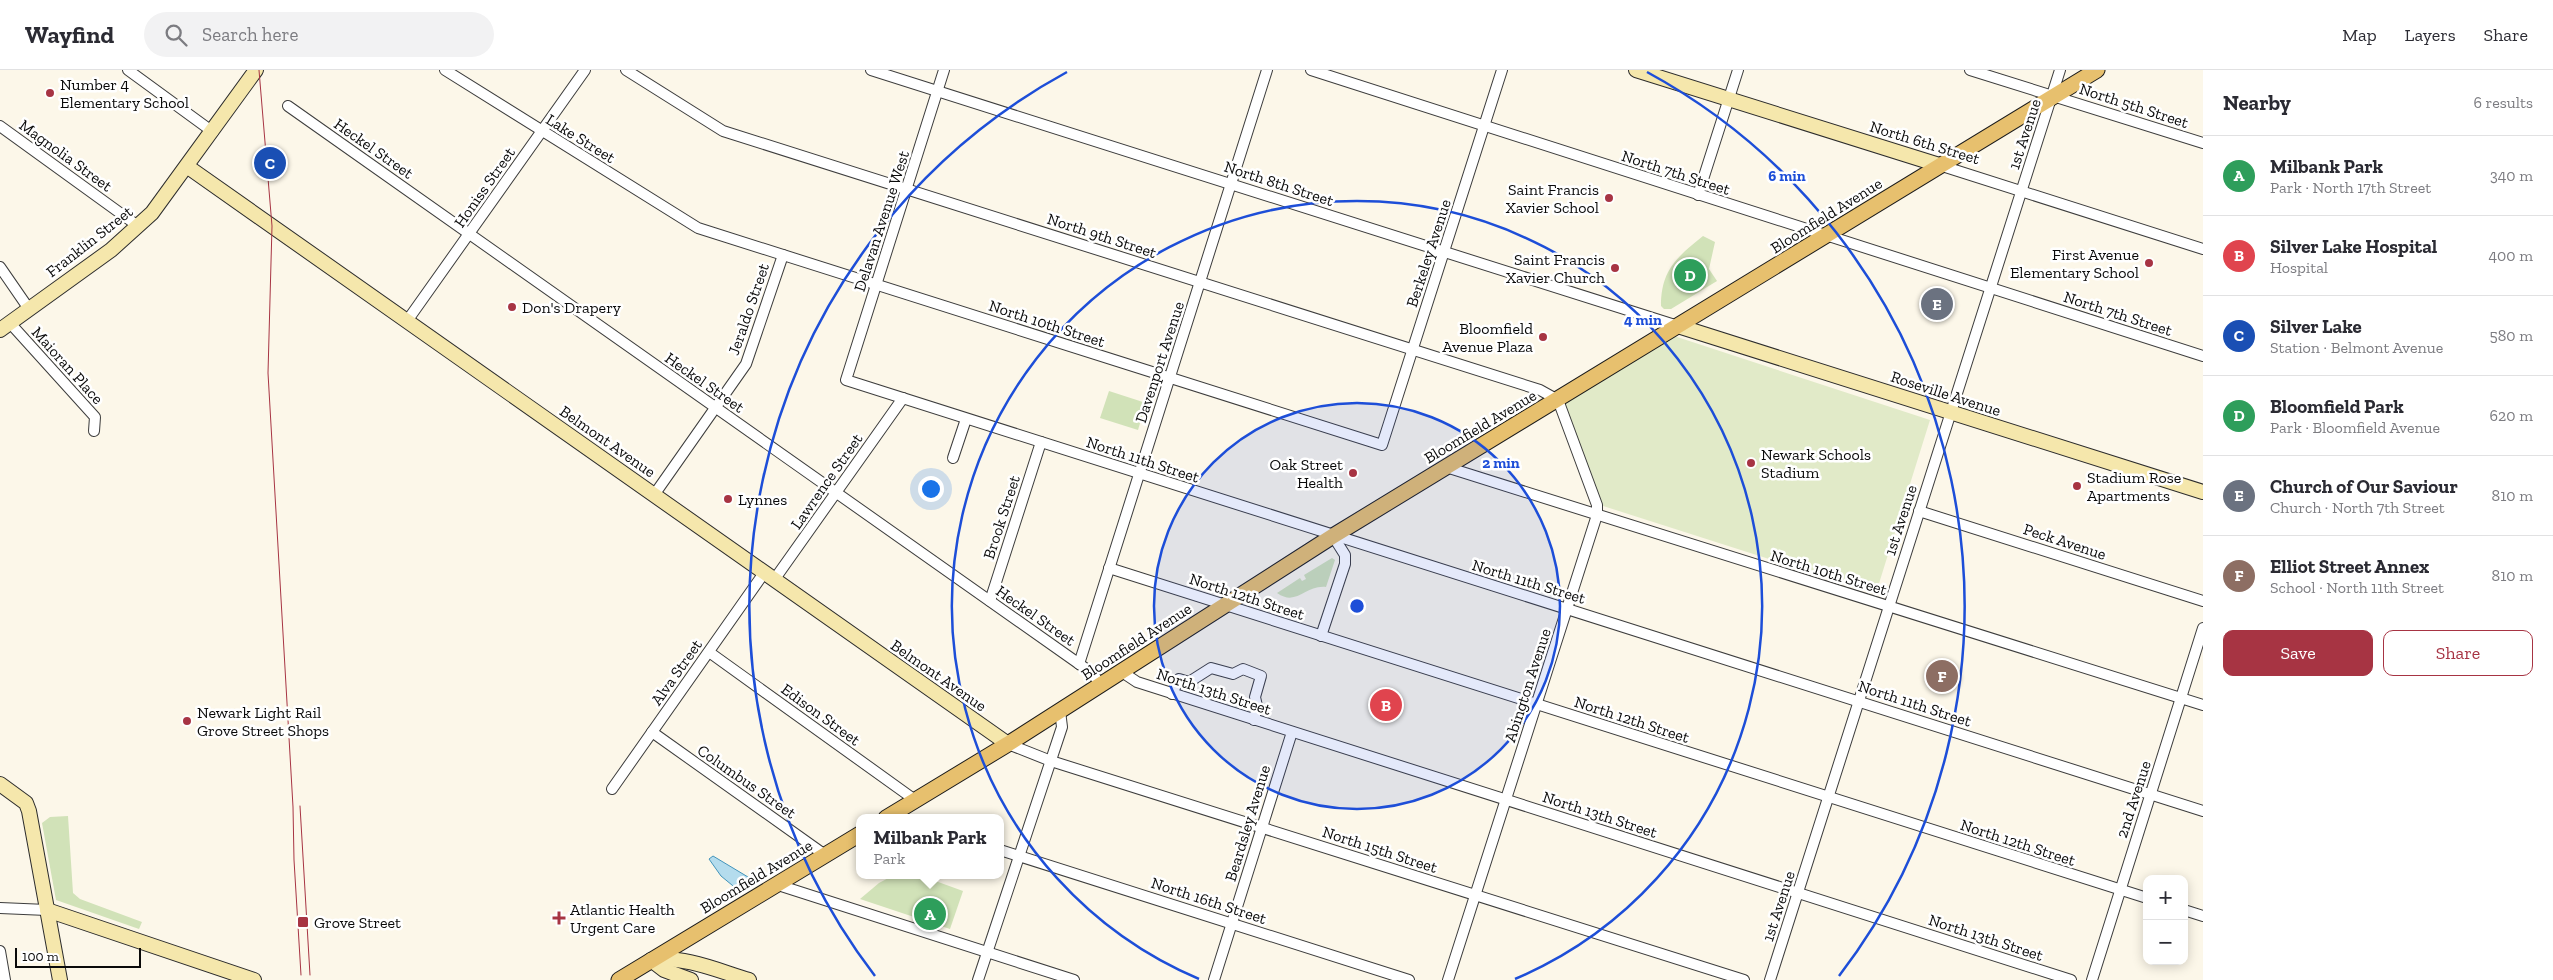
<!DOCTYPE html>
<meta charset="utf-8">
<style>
:root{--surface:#fff;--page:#f2f2f3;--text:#2b2b33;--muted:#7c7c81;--line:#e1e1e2;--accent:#a73443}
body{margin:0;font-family:"Zilla Slab",serif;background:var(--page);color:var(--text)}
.controls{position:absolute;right:15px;bottom:15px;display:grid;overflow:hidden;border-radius:10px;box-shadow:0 2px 12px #0003}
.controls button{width:45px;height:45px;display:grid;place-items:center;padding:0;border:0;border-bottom:1px solid var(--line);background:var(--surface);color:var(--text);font:25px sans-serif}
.scale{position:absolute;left:15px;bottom:12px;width:126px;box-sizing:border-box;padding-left:5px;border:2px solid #0a0a0a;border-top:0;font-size:14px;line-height:18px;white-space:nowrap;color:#0a0a0a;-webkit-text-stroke:4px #fff;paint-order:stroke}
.you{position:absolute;left:930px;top:418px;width:18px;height:18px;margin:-12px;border:4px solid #fff;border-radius:50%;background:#1a73e8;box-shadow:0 0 0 8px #1a73e833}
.badge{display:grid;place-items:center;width:32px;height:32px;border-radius:50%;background:var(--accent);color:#fff;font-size:16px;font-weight:700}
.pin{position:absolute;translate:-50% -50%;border:2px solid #fff;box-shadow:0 1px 5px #0006}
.popup{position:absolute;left:856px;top:744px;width:148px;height:65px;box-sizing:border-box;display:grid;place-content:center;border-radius:10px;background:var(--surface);filter:drop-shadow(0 1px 4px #0005);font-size:16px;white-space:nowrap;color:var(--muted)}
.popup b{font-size:19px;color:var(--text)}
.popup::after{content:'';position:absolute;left:50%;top:100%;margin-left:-10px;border:10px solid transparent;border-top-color:var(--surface)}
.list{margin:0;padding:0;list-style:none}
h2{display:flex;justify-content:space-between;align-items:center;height:65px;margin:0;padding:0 20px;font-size:21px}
h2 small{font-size:16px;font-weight:400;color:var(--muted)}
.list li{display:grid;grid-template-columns:32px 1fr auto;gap:15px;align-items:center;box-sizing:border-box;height:80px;padding:0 20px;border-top:1px solid var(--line)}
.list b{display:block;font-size:19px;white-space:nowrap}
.list p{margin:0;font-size:16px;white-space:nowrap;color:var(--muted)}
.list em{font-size:16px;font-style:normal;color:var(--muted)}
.actions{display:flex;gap:10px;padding:15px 20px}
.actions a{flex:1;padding:11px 0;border:1px solid var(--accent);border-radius:10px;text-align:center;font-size:18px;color:var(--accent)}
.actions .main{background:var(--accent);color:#fff}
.icon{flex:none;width:28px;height:28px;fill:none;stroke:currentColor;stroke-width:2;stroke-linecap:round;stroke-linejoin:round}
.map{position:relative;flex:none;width:2203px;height:910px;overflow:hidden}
header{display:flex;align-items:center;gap:30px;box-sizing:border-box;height:70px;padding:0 25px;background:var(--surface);border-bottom:1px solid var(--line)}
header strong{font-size:24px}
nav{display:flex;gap:28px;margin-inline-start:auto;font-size:18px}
.search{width:350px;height:45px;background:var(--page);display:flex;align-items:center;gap:12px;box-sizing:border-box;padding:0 18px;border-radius:28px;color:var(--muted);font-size:19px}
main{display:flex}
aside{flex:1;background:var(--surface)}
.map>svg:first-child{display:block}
</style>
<header>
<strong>Wayfind</strong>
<div class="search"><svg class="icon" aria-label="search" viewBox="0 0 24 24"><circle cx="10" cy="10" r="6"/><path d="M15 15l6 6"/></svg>Search here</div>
<nav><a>Map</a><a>Layers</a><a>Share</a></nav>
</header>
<main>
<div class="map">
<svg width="2203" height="910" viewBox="0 0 2203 910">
<rect width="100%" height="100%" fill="#fcf7e9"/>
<!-- green -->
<g fill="#d1e2b8">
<path d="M1703,166L1715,172L1709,199L1717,211L1671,239H1664L1661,236C1661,200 1677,187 1703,166Z"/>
<polygon points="1109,321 1146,333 1138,360 1100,348"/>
<path d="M1332,488L1335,490L1326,517C1304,515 1297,537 1277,523L1300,508L1302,511L1306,509L1304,505Z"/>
<polygon points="68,746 73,823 80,829 142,852 139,859 56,830 42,753 50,747"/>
<polygon points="894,805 919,805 963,821 950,859 860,829 879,813"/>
</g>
<!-- pitch -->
<polygon fill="#e1eac8" points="1674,266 1930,350 1876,523 1600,435 1563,331"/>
<!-- water -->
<polygon fill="#b4dced" stroke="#4495bb" points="713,786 753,810 738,820 721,806 709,789"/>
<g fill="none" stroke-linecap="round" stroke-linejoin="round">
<!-- street casing -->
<g stroke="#3d3d3d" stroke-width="12">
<g id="street">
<polyline points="128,0 213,62"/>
<polyline points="445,0 698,158 1382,375 1502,0"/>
<polyline points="626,0 723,61 1540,320 1558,330 1597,435 1597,445 1448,910"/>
<polyline points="871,0 1678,256"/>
<polyline points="944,0 846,310 2203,741"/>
<polyline points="1311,0 2203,286"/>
<polyline points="1970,0 2203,73"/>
<polyline points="288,36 1092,603 1101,615"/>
<polyline points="0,56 138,156"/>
<polyline points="1939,95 2203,179"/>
<polyline points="1698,125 1738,0"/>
<polyline points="0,197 29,239"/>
<polyline points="407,251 585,0"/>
<polyline points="10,253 95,347 94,361"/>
<polyline points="953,388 966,349"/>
<polyline points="1446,397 2203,635"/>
<polyline points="654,425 746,294 783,185"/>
<polyline points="1919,441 2203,531"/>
<polyline points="1109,498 2147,828"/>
<polyline points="774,510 903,328"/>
<polyline points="990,531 1041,372"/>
<polyline points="1321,566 1345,494 1345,485 1333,466"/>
<polyline points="709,582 915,730"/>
<polyline points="1079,594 1267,0"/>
<polyline points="1122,602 1137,612 2071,910"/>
<polyline points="1172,624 1179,609 1189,612 1211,598 1233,604 1243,599 1261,606 1255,627 1257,636 1254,650"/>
<polyline points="652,662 825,785"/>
<polyline points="1008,674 1051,691 1744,910"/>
<polyline points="612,719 764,503"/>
<polyline points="1000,780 1409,910"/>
<polyline points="775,814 1074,910"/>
<polyline points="0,838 47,840"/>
<polyline points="2184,840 2203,846"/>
<polyline points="0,881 5,910"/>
<polyline points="978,910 1062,657 1060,641"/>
<polyline points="1214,910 1292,662"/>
<polyline points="1770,910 2060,0"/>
<polyline points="2092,910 2203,558"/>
</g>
</g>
<!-- secondary casing -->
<g stroke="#2c2c2c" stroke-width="16">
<g id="secondary">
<polyline points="1636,0 1939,95"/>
<polyline points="188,97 1008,674"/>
<polyline points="1678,256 2203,422"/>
<polyline points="0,260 111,180 152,143 256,0"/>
<polyline points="0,714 26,733 29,741 60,910"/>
<polyline points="47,840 254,910"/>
<polyline points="651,890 664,900 691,910"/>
<path d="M652,890C686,886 716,900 749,910"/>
</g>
</g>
<!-- primary casing -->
<g stroke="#1b1b1b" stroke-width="17">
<g id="primary">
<polyline points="886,748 1008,674 1333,466 2097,0"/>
<polyline points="619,910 860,764"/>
</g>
</g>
<!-- street -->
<use href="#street" stroke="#fff" stroke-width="10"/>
<!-- secondary -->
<use href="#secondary" stroke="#f5e7ac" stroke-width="14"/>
<!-- primary -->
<use href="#primary" stroke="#e7c06e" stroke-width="15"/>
<!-- tram -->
<g stroke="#a73443" stroke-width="1">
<polyline points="259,0 272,156 268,303 293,737 294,790 301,905"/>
<polyline points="300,736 310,905"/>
</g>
</g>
<!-- distance rings -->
<circle cx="1357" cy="536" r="203" fill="#1d4ed8" fill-opacity=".12"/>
<g fill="none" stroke="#1d4ed8" stroke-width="2.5">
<circle cx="1357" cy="536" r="203"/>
<path d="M1199 909A405 405 0 1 1 1515 909"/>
<path d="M875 906A608 608 0 0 1 1067 2M1647 2A608 608 0 0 1 1839 906"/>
</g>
<!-- markers -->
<g fill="#a73443" stroke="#fff" stroke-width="2">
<circle cx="50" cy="23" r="5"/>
<circle cx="1609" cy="128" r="5"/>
<circle cx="2149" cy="193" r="5"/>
<circle cx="1615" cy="198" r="5"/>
<circle cx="512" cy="237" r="5"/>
<circle cx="1543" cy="267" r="5"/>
<circle cx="1751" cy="393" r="5"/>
<circle cx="1353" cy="403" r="5"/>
<circle cx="2077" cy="416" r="5"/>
<circle cx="728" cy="429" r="5"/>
<circle cx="187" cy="651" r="5"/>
<path d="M556.5 840.5h5v5h5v5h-5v5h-5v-5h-5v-5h5z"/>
<rect x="297" y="846" width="12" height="12" rx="2.5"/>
</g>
<g text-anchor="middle" stroke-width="5" stroke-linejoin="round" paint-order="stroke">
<!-- poi labels -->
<g font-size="16" fill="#0a0a0a" stroke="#fff" text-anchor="start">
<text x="60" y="20">Number 4<tspan x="60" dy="18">Elementary School</tspan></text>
<text x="1599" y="125" text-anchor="end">Saint Francis<tspan x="1599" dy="18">Xavier School</tspan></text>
<text x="2139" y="190" text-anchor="end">First Avenue<tspan x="2139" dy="18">Elementary School</tspan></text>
<text x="1605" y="195" text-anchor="end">Saint Francis<tspan x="1605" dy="18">Xavier Church</tspan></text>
<text x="522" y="243">Don's Drapery</text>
<text x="1533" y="264" text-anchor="end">Bloomfield<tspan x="1533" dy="18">Avenue Plaza</tspan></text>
<text x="1761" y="390">Newark Schools<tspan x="1761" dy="18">Stadium</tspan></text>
<text x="1343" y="400" text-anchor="end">Oak Street<tspan x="1343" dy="18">Health</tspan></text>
<text x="2087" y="413">Stadium Rose<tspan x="2087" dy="18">Apartments</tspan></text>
<text x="738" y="435">Lynnes</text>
<text x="197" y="648">Newark Light Rail<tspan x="197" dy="18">Grove Street Shops</tspan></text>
<text x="570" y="845">Atlantic Health<tspan x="570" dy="18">Urgent Care</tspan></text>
<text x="314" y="858">Grove Street</text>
</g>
<!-- street labels -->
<g font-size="16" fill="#0a0a0a" stroke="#fff">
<text transform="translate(2134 35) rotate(18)" y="6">North 5th Street</text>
<text transform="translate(2024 64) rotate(-72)" y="6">1st Avenue</text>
<text transform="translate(581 68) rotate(32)" y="6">Lake Street</text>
<text transform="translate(1925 72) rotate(17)" y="6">North 6th Street</text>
<text transform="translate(374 78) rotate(35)" y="6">Heckel Street</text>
<text transform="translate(66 85) rotate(36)" y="6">Magnolia Street</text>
<text transform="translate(1676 102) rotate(18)" y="6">North 7th Street</text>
<text transform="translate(1279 113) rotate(18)" y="6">North 8th Street</text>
<text transform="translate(484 117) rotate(-55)" y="6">Honiss Street</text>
<text transform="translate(1826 145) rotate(-32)" y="6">Bloomfield Avenue</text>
<text transform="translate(881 151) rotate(-72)" y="6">Delavan Avenue West</text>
<text transform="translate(1102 165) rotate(18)" y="6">North 9th Street</text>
<text transform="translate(89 171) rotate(-38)" y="6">Franklin Street</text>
<text transform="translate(1428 183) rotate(-72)" y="6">Berkeley Avenue</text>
<text transform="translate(748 239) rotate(-71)" y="6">Jeraldo Street</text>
<text transform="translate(2118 243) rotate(18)" y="6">North 7th Street</text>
<text transform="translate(1047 253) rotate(18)" y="6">North 10th Street</text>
<text transform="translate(1159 292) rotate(-72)" y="6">Davenport Avenue</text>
<text transform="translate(68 295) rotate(48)" y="6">Maioran Place</text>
<text transform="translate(705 312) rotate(35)" y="6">Heckel Street</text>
<text transform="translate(1946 323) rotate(18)" y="6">Roseville Avenue</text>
<text transform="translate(1480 356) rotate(-31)" y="6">Bloomfield Avenue</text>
<text transform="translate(608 371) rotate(35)" y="6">Belmont Avenue</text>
<text transform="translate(1143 389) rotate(18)" y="6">North 11th Street</text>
<text transform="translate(826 411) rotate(-55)" y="6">Lawrence Street</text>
<text transform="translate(1001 447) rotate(-72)" y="6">Brook Street</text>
<text transform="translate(1900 450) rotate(-72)" y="6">1st Avenue</text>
<text transform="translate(2065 471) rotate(18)" y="6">Peck Avenue</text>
<text transform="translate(1829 502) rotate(17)" y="6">North 10th Street</text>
<text transform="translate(1529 511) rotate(17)" y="6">North 11th Street</text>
<text transform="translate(1247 526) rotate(18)" y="6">North 12th Street</text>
<text transform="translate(1036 545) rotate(35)" y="6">Heckel Street</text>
<text transform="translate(1136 571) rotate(-33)" y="6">Bloomfield Avenue</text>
<text transform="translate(676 602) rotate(-55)" y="6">Alva Street</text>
<text transform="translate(939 605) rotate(35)" y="6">Belmont Avenue</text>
<text transform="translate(1527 615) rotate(-72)" y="6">Abington Avenue</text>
<text transform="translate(1214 621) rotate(18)" y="6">North 13th Street</text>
<text transform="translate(1915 633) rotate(18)" y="6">North 11th Street</text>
<text transform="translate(821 644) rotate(36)" y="6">Edison Street</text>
<text transform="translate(1632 649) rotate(18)" y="6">North 12th Street</text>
<text transform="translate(747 711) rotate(35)" y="6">Columbus Street</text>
<text transform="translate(2133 729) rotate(-72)" y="6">2nd Avenue</text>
<text transform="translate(1600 744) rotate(18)" y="6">North 13th Street</text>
<text transform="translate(1247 753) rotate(-73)" y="6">Beardsley Avenue</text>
<text transform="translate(2018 772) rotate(18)" y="6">North 12th Street</text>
<text transform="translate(1380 779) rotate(18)" y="6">North 15th Street</text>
<text transform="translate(756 806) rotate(-31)" y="6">Bloomfield Avenue</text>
<text transform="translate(1209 830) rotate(18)" y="6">North 16th Street</text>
<text transform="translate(1778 836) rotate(-72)" y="6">1st Avenue</text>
<text transform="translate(1986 867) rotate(18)" y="6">North 13th Street</text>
</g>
</g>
<circle cx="1357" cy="536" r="8" fill="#1d4ed8" stroke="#fff" stroke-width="2.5"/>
<g font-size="15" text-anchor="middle" font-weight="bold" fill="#1d4ed8" stroke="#fff" stroke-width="5" stroke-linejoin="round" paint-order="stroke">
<text x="1787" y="111">6 min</text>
<text x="1643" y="255">4 min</text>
<text x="1501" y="398">2 min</text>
</g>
</svg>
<div class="controls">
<button>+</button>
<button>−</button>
</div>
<div class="scale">100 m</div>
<div class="you"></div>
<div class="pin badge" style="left:930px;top:844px;background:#2e9e5b">A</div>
<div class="popup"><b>Milbank Park</b>Park</div>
<div class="pin badge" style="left:1386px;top:635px;background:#e0444e">B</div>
<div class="pin badge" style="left:270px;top:93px;background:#1a4fb4">C</div>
<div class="pin badge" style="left:1690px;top:205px;background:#2e9e5b">D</div>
<div class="pin badge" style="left:1937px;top:234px;background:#6b7280">E</div>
<div class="pin badge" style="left:1942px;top:606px;background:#8d6e63">F</div>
</div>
<aside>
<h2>Nearby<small>6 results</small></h2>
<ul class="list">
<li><span class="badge" style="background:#2e9e5b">A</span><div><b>Milbank Park</b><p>Park · North 17th Street</p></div><em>340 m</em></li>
<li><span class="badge" style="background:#e0444e">B</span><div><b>Silver Lake Hospital</b><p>Hospital</p></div><em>400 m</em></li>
<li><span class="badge" style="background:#1a4fb4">C</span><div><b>Silver Lake</b><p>Station · Belmont Avenue</p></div><em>580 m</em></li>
<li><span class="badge" style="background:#2e9e5b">D</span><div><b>Bloomfield Park</b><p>Park · Bloomfield Avenue</p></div><em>620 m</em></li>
<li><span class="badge" style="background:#6b7280">E</span><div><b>Church of Our Saviour</b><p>Church · North 7th Street</p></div><em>810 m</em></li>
<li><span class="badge" style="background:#8d6e63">F</span><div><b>Elliot Street Annex</b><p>School · North 11th Street</p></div><em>810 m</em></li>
</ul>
<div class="actions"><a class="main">Save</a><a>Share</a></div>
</aside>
</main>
